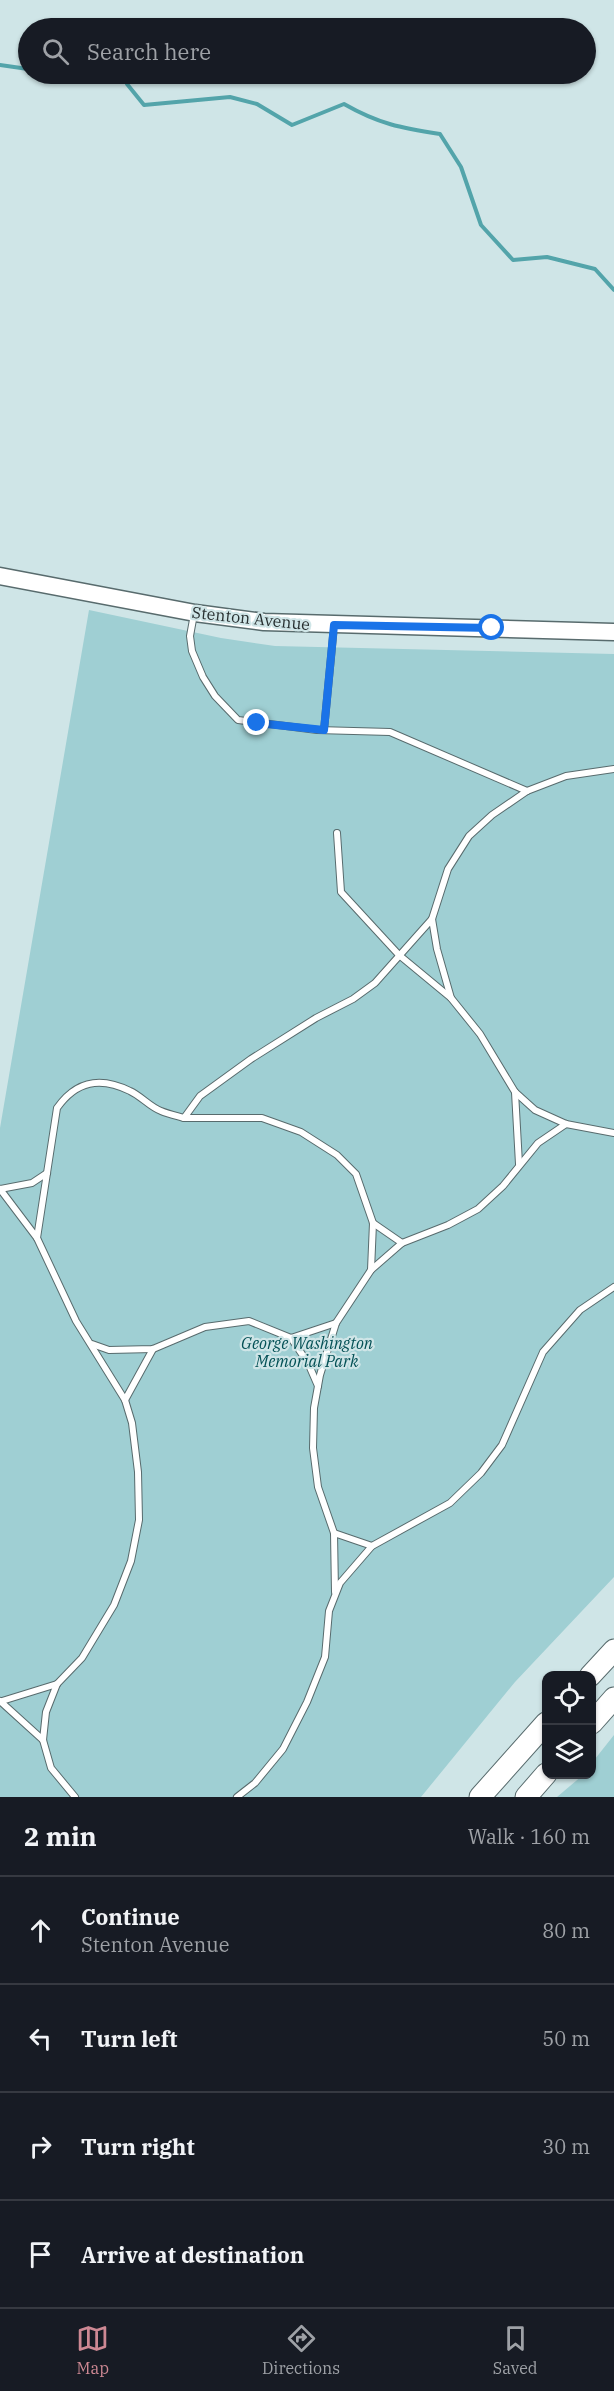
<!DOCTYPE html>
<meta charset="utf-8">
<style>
:root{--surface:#171b24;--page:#242831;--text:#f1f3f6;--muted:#9ea1a6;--line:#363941;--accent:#cd8893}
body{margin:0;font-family:"IBM Plex Serif",serif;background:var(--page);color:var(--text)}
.controls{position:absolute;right:18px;bottom:18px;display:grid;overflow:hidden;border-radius:12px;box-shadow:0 2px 4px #0004}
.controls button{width:54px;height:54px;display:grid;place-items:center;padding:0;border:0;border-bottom:2px solid var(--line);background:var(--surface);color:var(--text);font:30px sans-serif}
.stop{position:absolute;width:18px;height:18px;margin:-14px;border:4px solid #1a73e8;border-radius:50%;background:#fff}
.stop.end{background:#1a73e8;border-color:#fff;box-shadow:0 2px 6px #0008}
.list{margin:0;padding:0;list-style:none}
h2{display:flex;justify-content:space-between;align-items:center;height:78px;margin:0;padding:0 24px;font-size:26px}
h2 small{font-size:20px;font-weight:400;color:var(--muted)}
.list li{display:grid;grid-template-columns:39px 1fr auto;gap:18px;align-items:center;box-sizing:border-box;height:108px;padding:0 24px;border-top:2px solid var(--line)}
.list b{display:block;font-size:22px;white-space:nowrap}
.list p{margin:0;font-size:20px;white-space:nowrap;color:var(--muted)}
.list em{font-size:20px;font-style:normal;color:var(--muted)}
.icon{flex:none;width:33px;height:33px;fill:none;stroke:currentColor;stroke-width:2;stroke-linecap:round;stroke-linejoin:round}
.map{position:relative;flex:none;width:614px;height:1797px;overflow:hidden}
.search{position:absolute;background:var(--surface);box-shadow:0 2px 4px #0004;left:18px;right:18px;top:18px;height:66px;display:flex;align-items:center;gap:15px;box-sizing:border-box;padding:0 21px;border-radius:33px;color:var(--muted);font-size:22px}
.sheet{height:510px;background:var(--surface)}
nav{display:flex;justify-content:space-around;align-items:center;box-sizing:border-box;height:84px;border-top:2px solid var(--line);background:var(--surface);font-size:16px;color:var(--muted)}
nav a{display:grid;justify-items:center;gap:3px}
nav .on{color:var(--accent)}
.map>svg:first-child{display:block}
</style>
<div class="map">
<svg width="614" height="1797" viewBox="0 0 614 1797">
<rect width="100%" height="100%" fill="#cfe5e7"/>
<!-- green -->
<g fill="#9fcfd3">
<polygon points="89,610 221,638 275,646 614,654 614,1577 515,1682 421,1797 0,1797 0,1128"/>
<polygon points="614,1735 614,1797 557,1797 583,1775 592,1774 595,1759"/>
</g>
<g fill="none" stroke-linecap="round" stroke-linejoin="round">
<!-- stream -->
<g stroke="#53a4aa" stroke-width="4">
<polyline points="0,65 28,69"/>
<path d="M128,74L127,84L144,105L230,97L257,104L292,125L344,104C379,124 401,128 440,134L461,167L481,225L513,260L547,257L595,269L614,290"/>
</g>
<!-- service casing -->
<g stroke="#586b6d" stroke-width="8">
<g id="service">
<polyline points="194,614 190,636 192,651 203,677 215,696 238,720 317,730 390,732 527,791"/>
<polyline points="324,730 334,626"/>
<polyline points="614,769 566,776 527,791 492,815 469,836 448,869 432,919 437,949 451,998 480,1034 515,1092 535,1110 566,1124 614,1133"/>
<polyline points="337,833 341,892 399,955 451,998"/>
<polyline points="515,1092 519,1164"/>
<polyline points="184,1118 262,1118 301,1132 337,1155 356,1174 373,1223 371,1270 336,1323 320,1375 314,1408 313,1448 318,1487 334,1533 335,1592"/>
<polyline points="0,1189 37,1238"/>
<polyline points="0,1189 32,1183 47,1173"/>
<polyline points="373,1223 402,1243"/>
<polyline points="371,1270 402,1243 448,1225 478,1209 503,1186 538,1143 566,1124"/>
<polyline points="291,1338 308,1363 318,1386"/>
<polyline points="92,1344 109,1350 153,1349 205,1327 249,1321 291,1338 336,1323"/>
<polyline points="125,1400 153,1349"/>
<polyline points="334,1533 372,1546"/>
<polyline points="0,1701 43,1740"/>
<polyline points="2,1701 57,1684"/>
<path d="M75,1797L51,1768L43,1740L46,1712L57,1684L82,1658L114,1605L131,1561L139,1520L138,1472L132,1423L125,1400L76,1321L37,1238L57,1108C76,1081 100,1076 130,1091C141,1096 150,1107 161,1111C168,1114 177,1116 184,1118L200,1096L251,1059L316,1018L353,999L375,983L432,919"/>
<polyline points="237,1797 255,1783 283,1749 307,1702 325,1657 329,1611 340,1583 372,1546 450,1503 481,1473 502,1445 543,1352 580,1310 614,1287"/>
</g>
</g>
<!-- secondary casing -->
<g stroke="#586b6d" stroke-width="19">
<polyline id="secondary" points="0,576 195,613 264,622 614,632"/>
</g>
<!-- motorway casing -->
<g stroke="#586b6d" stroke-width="23">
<g id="motorway">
<polyline points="590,1676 614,1650"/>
<polyline points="592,1723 614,1698"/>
<polyline points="480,1797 546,1723"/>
<polyline points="526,1797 546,1774"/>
</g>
</g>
<!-- service -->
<use href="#service" stroke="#fff" stroke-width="6"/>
<!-- secondary -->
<use href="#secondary" stroke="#fff" stroke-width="16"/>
<!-- motorway -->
<use href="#motorway" stroke="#fff" stroke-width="21"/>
</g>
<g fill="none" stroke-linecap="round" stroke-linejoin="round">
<!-- route -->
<polyline stroke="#1a73e8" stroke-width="8" points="257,723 324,730 334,625 492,628"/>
</g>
<g text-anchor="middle" stroke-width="4.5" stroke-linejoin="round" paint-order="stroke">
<!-- street labels -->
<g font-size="16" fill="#272f30" stroke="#cfe5e7">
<text transform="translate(251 618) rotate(6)" y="6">Stenton Avenue</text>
</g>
<!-- park labels -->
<g font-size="16" font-style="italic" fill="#035055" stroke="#cfe5e7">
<text x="307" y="1349">George Washington<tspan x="307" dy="18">Memorial Park</tspan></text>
</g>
</g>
</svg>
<div class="controls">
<button><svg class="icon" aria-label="locate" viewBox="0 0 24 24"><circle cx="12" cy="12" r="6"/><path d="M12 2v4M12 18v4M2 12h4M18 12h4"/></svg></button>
<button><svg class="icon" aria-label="layers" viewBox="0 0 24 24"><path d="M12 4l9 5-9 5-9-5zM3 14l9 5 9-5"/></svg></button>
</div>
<div class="stop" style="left:492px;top:628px"></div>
<div class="stop end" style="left:257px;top:723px"></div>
<div class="search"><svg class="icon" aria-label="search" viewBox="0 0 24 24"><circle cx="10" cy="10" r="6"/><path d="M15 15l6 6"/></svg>Search here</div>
</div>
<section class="sheet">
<h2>2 min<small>Walk · 160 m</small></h2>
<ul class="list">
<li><svg class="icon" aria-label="ahead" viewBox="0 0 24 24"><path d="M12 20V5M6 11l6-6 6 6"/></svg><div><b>Continue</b><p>Stenton Avenue</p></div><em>80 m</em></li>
<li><svg class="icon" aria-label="left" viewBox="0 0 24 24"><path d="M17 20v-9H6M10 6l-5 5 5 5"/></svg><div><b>Turn left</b></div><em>50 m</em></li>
<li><svg class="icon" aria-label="right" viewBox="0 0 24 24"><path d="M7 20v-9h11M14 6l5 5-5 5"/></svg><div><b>Turn right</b></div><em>30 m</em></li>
<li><svg class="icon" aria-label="arrive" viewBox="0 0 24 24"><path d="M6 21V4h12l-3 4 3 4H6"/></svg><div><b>Arrive at destination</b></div></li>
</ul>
</section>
<nav>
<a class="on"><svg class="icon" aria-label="map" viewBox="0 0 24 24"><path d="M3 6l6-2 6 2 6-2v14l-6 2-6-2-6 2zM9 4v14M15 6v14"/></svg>Map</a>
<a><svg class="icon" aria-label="directions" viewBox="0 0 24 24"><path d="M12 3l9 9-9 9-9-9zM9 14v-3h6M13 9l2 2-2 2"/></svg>Directions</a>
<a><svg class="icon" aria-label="saved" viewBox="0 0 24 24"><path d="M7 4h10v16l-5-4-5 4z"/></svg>Saved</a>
</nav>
